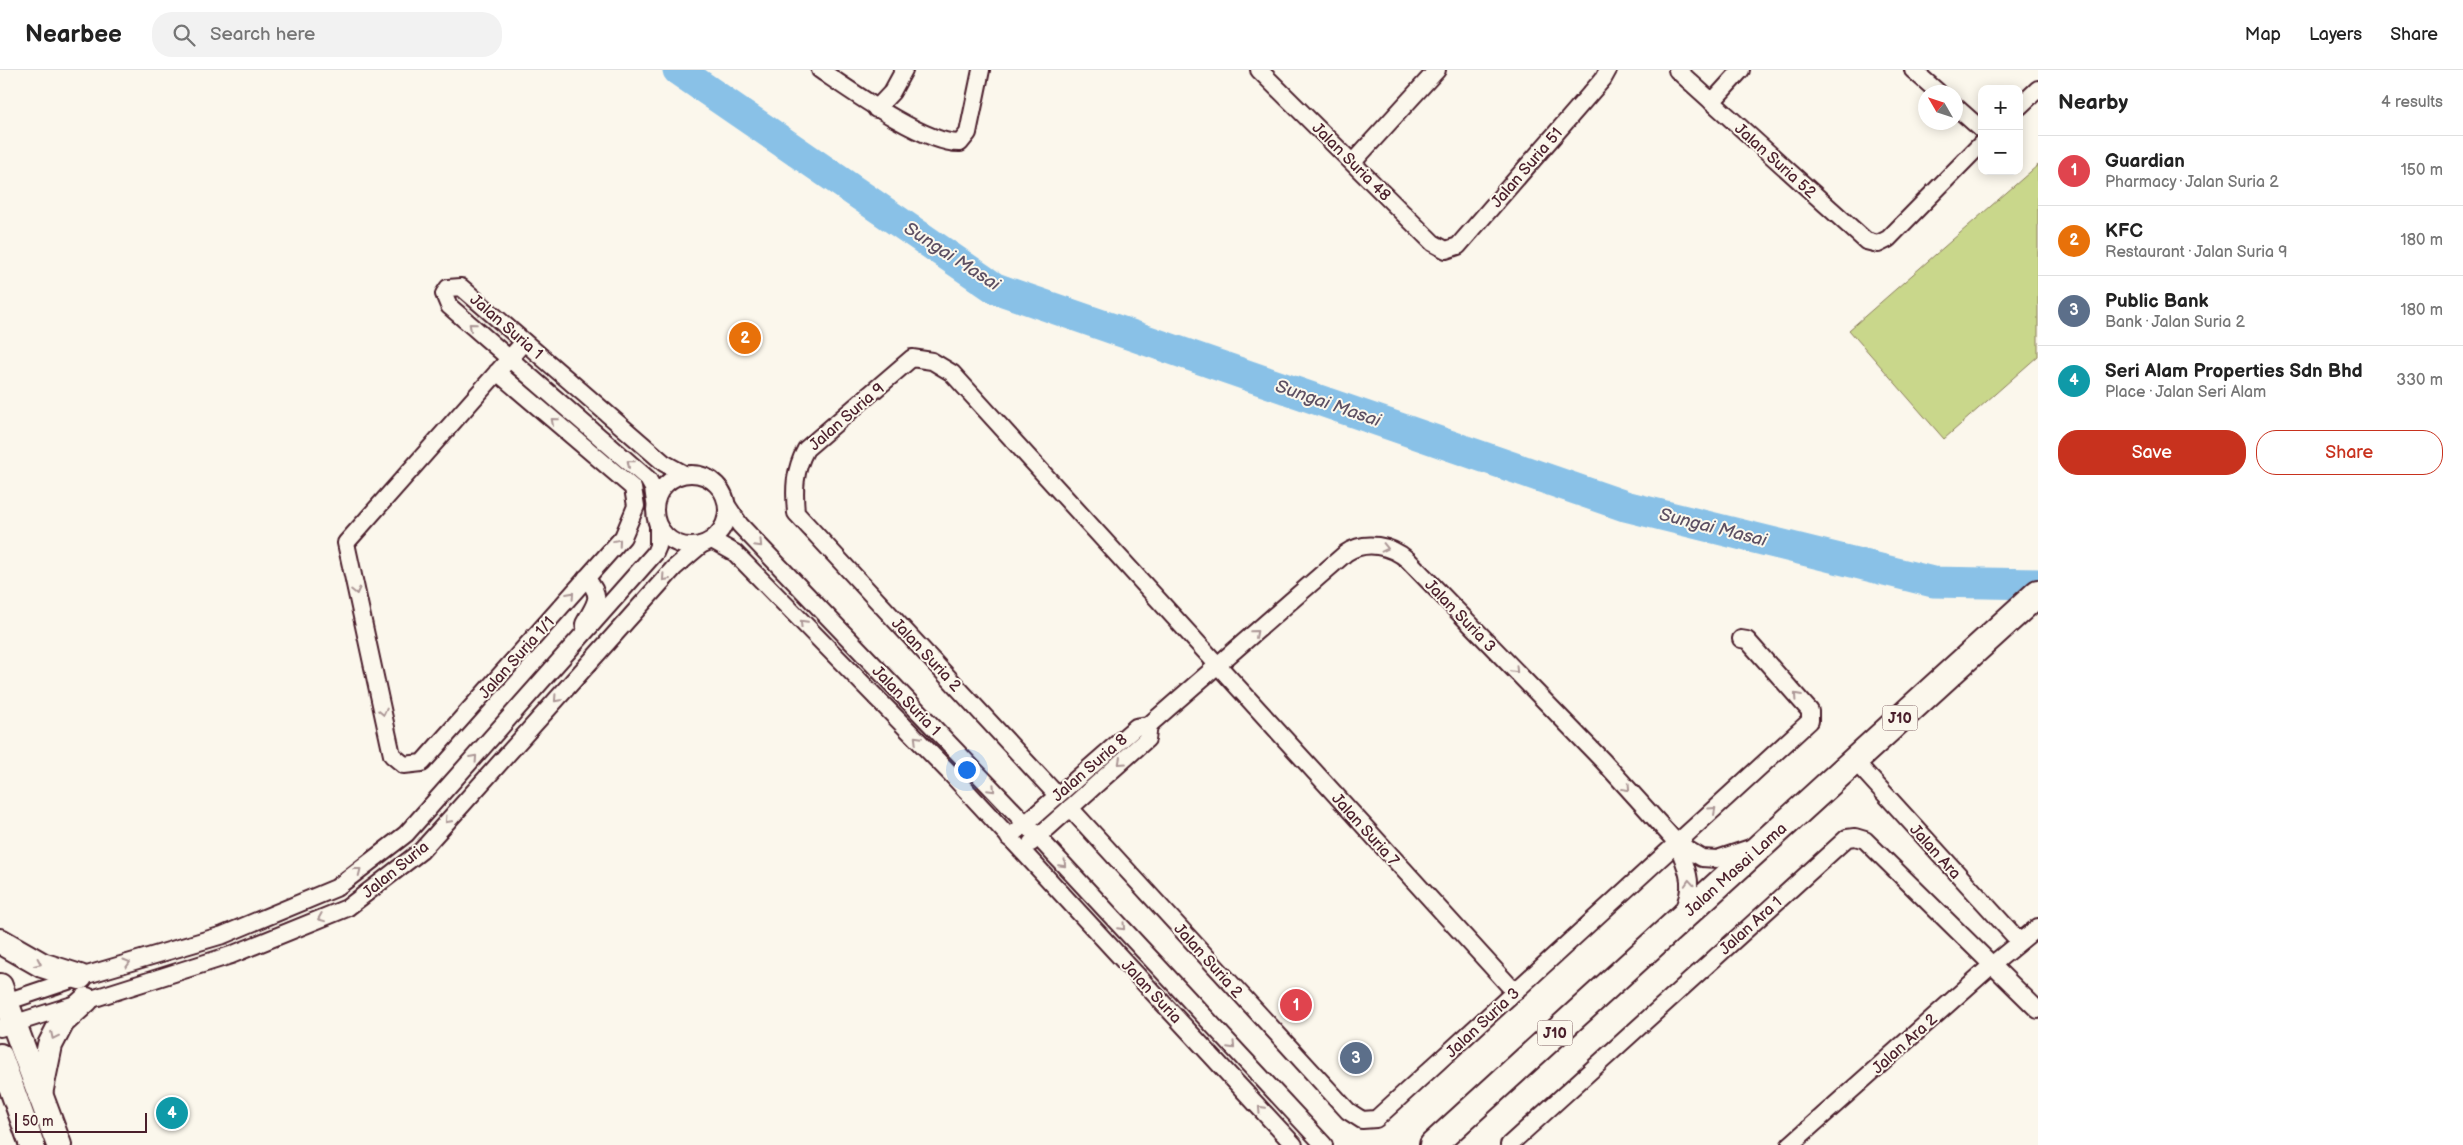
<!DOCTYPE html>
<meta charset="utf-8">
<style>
:root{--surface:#fff;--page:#f2f2f2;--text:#222;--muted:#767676;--line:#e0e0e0;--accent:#c8321e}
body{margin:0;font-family:"Balsamiq Sans",sans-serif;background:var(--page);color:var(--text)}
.controls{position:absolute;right:15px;top:15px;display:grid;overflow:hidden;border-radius:10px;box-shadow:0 2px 12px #0003}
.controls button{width:45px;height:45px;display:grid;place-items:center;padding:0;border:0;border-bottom:1px solid var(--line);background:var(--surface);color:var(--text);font:25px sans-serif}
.compass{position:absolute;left:1918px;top:15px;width:45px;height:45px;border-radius:50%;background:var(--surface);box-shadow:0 2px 12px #0003;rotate:309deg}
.scale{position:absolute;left:15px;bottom:12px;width:132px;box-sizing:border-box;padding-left:5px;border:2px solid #4a1f2b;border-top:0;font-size:14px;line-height:18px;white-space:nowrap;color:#4a1f2b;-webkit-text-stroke:4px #fbf7ec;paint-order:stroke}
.you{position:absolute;left:966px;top:699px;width:18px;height:18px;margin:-12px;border:4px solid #fff;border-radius:50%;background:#1a73e8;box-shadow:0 0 0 8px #1a73e833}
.badge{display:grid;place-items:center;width:32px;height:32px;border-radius:50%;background:var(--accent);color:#fff;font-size:16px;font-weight:700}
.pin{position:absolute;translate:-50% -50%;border:2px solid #fff;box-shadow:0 1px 5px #0006}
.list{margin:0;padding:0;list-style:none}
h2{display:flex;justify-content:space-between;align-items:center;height:65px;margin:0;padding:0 20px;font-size:21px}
h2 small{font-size:16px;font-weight:400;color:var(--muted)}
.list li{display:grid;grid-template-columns:32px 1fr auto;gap:15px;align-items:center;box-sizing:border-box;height:70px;padding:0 20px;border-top:1px solid var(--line)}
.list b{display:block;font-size:19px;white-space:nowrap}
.list p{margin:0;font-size:16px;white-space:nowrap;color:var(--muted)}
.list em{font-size:16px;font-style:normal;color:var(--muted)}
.actions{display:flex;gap:10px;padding:15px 20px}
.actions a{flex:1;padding:11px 0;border:1px solid var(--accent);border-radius:20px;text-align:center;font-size:18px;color:var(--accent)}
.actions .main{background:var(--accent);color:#fff}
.icon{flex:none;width:28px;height:28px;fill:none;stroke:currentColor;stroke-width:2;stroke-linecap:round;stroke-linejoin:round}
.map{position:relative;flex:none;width:2038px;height:1075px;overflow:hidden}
header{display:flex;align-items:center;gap:30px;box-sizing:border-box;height:70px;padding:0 25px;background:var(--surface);border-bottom:1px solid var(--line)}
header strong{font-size:24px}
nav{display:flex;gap:28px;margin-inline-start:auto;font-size:18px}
.search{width:350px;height:45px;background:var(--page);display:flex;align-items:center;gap:12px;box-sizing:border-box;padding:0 18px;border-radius:20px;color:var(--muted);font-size:19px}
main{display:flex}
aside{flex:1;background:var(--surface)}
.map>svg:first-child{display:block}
</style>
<header>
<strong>Nearbee</strong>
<div class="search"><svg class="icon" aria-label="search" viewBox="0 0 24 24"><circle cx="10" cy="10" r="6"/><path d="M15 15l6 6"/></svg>Search here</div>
<nav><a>Map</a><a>Layers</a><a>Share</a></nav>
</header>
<main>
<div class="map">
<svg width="2038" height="1075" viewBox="0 0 2038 1075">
<rect width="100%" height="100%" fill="#fbf7ec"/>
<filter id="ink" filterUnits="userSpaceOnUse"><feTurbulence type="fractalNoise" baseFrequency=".02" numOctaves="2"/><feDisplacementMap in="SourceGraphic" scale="10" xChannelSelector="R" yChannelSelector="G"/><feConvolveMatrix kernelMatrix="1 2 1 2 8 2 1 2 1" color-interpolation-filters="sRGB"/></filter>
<g filter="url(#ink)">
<!-- green -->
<polygon fill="#c9d78b" stroke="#8a7b5b" points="2038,95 2038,286 1944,369 1849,260"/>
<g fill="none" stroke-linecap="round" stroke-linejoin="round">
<!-- river -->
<polyline stroke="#89c1e7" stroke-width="31" points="678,0 995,218 1625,436 1933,512 2038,514"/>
<!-- minor casing -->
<g stroke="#4a1f2b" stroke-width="20">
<g id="minor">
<path d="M820,0C851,21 925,74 960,73L968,63L981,0"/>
<polyline points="1259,0 1433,173 1446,180 1458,176 1603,9 1608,0"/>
<polyline points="1677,0 1866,171 1878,174 1888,169 1982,73"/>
<polyline points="1913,0 1938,22"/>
<polyline points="1712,32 1741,0"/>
<polyline points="1956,37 1982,60"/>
<polyline points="2019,37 2038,19"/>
<polyline points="876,39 892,22 904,0"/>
<polyline points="1353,92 1437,0"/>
<polyline points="497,302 633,418 636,436 623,467 422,693 404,695 392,685 346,473 524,272"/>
<circle cx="691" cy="440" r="36"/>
<polyline points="655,432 653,418 648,409 449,236 444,224 448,218 461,217 664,393 684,404"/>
<polyline points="728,437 740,455 1025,753 1324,1075"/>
<polyline points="712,470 735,483 951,704 1294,1075"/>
<path d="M584,554C595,533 604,528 586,508"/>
<polyline points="1854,690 2019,871"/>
<path d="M1057,725L796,443C794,419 794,401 806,379L912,288L932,291L952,303L1515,922"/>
<polyline points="1070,738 1348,1041 1362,1050 1376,1049 1810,651 1810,641 1747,570 1741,569"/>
<path d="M1009,768L1136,657L1149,655L1346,483C1365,470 1391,475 1408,490L1603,691L1677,773L1702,788L1717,789L1750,778"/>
<polyline points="1031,773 1147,669 1149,655"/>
<path d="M1677,773C1687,799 1696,815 1682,842"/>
<polyline points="0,934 80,907 223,865 336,818 406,764 655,483 658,476 658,456"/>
<polyline points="0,958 231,885 347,838 421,781 674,498 701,475"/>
<polyline points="1509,1075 1847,768 1855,767 1865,770 2038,940"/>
<polyline points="1790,1075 1993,894 2038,857"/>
</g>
</g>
<!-- secondary casing -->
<g stroke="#4a1f2b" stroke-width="28">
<g id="secondary">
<polyline points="0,871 42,895 80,907"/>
<polyline points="0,916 59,1075"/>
<polyline points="0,986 32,1075"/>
<polyline points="40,1024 50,975 62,952 86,930"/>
</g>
</g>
<!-- primary casing -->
<g stroke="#4a1f2b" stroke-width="30">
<polyline id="primary" points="1433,1075 2038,523"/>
</g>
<!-- minor -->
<use href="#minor" stroke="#fbf7ec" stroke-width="16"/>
<!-- secondary -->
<use href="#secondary" stroke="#fbf7ec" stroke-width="24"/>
<!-- primary -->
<use href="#primary" stroke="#fbf7ec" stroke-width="26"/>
</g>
<!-- one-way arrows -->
<defs><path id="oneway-chevron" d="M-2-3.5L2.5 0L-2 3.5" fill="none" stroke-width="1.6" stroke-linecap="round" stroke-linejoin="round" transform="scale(1.25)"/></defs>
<g stroke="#ab9695">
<use href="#oneway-chevron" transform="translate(472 256) rotate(-139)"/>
<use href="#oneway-chevron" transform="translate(554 351) rotate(-139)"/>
<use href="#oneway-chevron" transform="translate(630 393) rotate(-139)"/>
<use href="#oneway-chevron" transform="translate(618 472) rotate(-50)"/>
<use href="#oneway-chevron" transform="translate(759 474) rotate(46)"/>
<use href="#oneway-chevron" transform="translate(1385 478) rotate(13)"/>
<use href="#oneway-chevron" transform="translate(665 508) rotate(132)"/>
<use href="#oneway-chevron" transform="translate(356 521) rotate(77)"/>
<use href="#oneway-chevron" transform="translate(571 525) rotate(-48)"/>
<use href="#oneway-chevron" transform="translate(803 553) rotate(-134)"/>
<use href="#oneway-chevron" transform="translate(1255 563) rotate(-41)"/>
<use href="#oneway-chevron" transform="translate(1515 600) rotate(46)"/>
<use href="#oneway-chevron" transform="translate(1797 626) rotate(-132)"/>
<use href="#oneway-chevron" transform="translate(557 629) rotate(132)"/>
<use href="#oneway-chevron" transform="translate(383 642) rotate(78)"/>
<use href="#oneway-chevron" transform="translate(917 669) rotate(-135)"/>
<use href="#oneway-chevron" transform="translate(474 688) rotate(-48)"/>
<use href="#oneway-chevron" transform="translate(1121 692) rotate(138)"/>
<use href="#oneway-chevron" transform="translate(1627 718) rotate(48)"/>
<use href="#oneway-chevron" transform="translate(992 719) rotate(46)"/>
<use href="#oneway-chevron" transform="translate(1713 740) rotate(-42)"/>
<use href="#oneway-chevron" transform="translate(448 750) rotate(132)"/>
<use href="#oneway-chevron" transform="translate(1063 794) rotate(47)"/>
<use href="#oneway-chevron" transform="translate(358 801) rotate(-38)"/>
<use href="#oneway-chevron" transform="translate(1689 813) rotate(-94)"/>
<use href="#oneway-chevron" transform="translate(321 848) rotate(158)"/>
<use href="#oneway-chevron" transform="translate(1122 857) rotate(47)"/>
<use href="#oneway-chevron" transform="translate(38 893) rotate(25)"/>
<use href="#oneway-chevron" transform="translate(127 893) rotate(-16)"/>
<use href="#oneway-chevron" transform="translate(54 966) rotate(116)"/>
<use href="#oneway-chevron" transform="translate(1232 976) rotate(47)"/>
<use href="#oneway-chevron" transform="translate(1261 1039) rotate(-133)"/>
</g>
</g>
<g text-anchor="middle" stroke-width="4" stroke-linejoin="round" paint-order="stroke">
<!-- shield labels -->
<g fill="#fbf7ec" stroke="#7f6065" stroke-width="1">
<rect x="1882.5" y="635.5" width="35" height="25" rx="4"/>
<rect x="1537.5" y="950.5" width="35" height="25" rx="4"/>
</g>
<g font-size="15" font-weight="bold" fill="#4a1f2b">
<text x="1900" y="653">J10</text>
<text x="1555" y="968">J10</text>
</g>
<!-- street labels -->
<g font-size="16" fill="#4a1f2b" stroke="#fbf7ec">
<text transform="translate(1776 90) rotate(42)" y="6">Jalan Suria 52</text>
<text transform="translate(1352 91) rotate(45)" y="6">Jalan Suria 48</text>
<text transform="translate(1526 97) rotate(-49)" y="6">Jalan Suria 51</text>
<text transform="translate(507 256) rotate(41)" y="6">Jalan Suria 1</text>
<text transform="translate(846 346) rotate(-41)" y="6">Jalan Suria 9</text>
<text transform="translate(1461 545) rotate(46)" y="6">Jalan Suria 3</text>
<text transform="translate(927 584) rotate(47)" y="6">Jalan Suria 2</text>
<text transform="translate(516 587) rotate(-48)" y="6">Jalan Suria 1/1</text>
<text transform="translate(907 630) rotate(46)" y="6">Jalan Suria 1</text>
<text transform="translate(1089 697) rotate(-41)" y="6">Jalan Suria 8</text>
<text transform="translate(1366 759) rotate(48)" y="6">Jalan Suria 7</text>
<text transform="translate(1936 781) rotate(48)" y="6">Jalan Ara</text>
<text transform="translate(395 799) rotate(-39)" y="6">Jalan Suria</text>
<text transform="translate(1735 799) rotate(-42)" y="6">Jalan Masai Lama</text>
<text transform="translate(1750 855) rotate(-42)" y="6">Jalan Ara 1</text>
<text transform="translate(1209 890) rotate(48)" y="6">Jalan Suria 2</text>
<text transform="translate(1152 921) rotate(47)" y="6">Jalan Suria</text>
<text transform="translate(1482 952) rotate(-43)" y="6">Jalan Suria 3</text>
<text transform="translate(1904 973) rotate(-42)" y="6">Jalan Ara 2</text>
</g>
<!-- water labels -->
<g font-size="18" font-style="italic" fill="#5d5063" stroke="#fbf7ec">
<text transform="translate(952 186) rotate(33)" y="6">Sungai Masai</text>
<text transform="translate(1328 333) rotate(19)" y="6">Sungai Masai</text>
<text transform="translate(1713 457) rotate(14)" y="6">Sungai Masai</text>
</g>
</g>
</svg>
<div class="controls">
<button>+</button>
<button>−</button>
</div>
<svg class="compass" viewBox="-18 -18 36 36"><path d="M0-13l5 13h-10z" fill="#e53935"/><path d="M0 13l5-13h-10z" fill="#767676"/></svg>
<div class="scale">50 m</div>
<div class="you"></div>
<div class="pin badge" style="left:1296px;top:935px;background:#e0444e">1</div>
<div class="pin badge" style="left:745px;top:268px;background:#e8710a">2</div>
<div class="pin badge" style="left:1356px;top:988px;background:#5c6f8a">3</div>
<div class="pin badge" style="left:172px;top:1043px;background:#0f9aa8">4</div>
</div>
<aside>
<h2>Nearby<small>4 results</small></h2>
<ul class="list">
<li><span class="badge" style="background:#e0444e">1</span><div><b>Guardian</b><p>Pharmacy · Jalan Suria 2</p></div><em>150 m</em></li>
<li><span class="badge" style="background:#e8710a">2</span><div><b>KFC</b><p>Restaurant · Jalan Suria 9</p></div><em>180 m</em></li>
<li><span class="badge" style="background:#5c6f8a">3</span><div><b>Public Bank</b><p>Bank · Jalan Suria 2</p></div><em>180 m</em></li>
<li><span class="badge" style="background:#0f9aa8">4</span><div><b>Seri Alam Properties Sdn Bhd</b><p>Place · Jalan Seri Alam</p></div><em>330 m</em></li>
</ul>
<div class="actions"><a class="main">Save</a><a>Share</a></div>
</aside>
</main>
